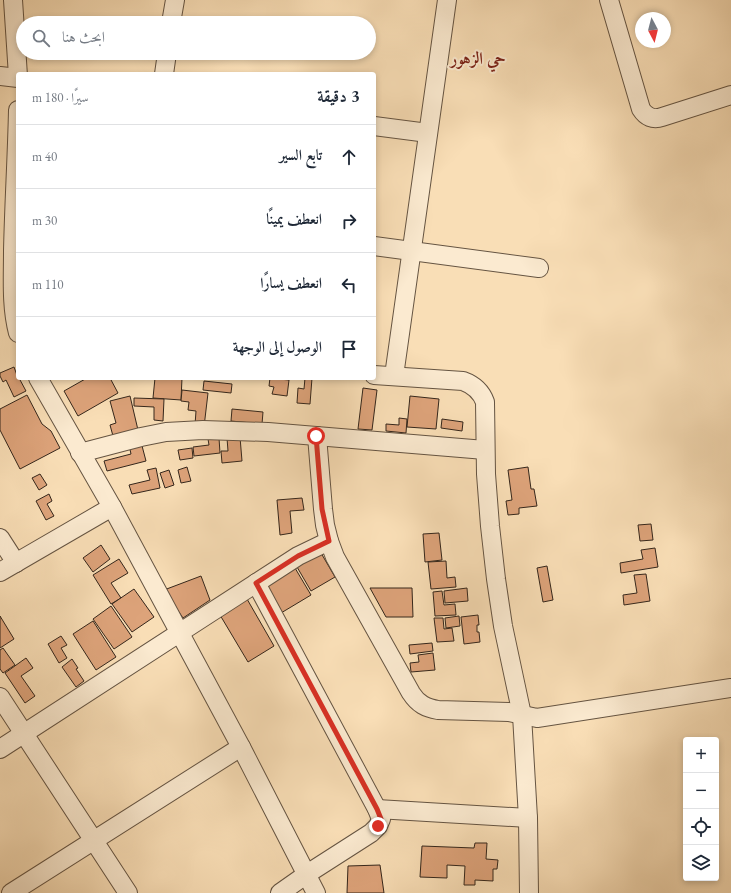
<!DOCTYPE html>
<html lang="ar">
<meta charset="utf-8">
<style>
:root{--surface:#fff;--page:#f2f2f3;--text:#1f2937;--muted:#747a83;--line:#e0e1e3}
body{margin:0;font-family:"EB Garamond",Amiri,serif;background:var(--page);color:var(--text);direction:rtl}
.controls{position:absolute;right:12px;bottom:12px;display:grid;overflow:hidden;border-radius:4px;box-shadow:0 2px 6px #0003}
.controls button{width:36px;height:36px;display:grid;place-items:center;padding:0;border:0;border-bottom:1px solid var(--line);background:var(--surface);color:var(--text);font:20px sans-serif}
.compass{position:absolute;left:635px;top:12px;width:36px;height:36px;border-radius:50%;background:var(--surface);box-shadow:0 2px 6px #0003;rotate:173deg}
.stop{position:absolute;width:12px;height:12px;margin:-9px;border:3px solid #d93025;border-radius:50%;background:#fff}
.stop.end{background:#d93025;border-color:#fff;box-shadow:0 1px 4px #0008}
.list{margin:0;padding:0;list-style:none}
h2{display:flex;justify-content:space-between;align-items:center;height:52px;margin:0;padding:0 16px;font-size:17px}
h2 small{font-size:13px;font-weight:400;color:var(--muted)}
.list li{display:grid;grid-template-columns:26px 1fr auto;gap:12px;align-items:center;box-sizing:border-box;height:64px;padding:0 16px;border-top:1px solid var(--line)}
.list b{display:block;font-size:15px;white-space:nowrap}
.list em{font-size:13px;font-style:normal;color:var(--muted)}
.icon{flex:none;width:22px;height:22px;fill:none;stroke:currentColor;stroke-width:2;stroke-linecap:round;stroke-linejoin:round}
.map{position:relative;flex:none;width:731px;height:893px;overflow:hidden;direction:ltr}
.search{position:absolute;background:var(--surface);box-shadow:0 2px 6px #0003;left:16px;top:16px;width:360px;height:44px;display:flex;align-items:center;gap:10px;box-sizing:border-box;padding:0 14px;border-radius:22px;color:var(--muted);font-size:15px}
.panel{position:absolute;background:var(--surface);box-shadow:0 2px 6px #0003;left:16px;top:72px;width:360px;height:308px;border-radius:4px;direction:rtl}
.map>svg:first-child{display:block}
</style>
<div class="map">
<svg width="731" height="893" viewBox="0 0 731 893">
<rect width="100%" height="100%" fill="#f9deb6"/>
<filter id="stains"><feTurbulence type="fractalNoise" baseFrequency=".005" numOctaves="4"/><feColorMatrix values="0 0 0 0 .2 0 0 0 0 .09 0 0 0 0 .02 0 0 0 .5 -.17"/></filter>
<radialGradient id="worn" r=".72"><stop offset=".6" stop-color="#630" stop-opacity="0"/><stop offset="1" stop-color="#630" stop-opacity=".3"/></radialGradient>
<!-- building -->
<g fill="#dda37a" stroke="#34261b">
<polygon points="14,367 18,378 19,378 26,391 14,397 6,380 3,382 0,376 0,373"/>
<polygon points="87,378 110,378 118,393 78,416 64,391"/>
<polygon points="155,378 182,378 181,400 153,398"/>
<polygon points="270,378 280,378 279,379 289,380 287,396 272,394 274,387 269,386"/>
<polygon points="305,378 312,378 310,404 297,403 298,388 304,389"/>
<polygon points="204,381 232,384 231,393 203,390"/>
<polygon points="363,388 377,390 372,430 358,429"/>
<polygon points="182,390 208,393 204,427 195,425 196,411 188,410 189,402 181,401"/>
<polygon points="27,395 42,424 51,431 60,448 20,469 0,430 0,409"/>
<polygon points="130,396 138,430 113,436 110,425 116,423 110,401"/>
<polygon points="410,396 439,399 436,429 407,427"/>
<polygon points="134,398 164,399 163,421 154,420 154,407 134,406"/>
<polygon points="232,409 263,412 262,424 231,421"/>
<polygon points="399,418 407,419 406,433 386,431 386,424 399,425"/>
<polygon points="442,419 463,422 462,431 441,428"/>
<polygon points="240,437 242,461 222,463 221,451 228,451 227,438"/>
<polygon points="219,438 220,453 194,456 193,447 209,445 208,439"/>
<polygon points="141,442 146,461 107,471 104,461 131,454 129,445"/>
<polygon points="192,448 193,458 180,460 178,450"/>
<polygon points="187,467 191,481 181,483 178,470"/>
<polygon points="528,467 531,489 534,489 537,506 519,508 519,514 508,515 506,501 512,500 508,470"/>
<polygon points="156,468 160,488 132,494 129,485 150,480 147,470"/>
<polygon points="169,470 174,485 165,488 160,473"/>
<polygon points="40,474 47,485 39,490 32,478"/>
<polygon points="49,494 52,501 47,504 54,516 46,520 36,501"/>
<polygon points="302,498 304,510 290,511 292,533 280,535 277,500"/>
<polygon points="651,524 653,540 640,541 638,525"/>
<polygon points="439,533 442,560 425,562 423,534"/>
<polygon points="101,545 110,559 93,572 83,558"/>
<polygon points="655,548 658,567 621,573 620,563 643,559 641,550"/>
<polygon points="321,553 335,577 311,591 297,567"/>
<polygon points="119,559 128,573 111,583 121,598 111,604 93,575"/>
<polygon points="446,561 447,578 455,577 456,587 431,589 428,562"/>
<polygon points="547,566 553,600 543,602 537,568"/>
<polygon points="295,568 311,595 281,613 265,587"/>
<polygon points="646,574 650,601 624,605 623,595 637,593 634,575"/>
<polygon points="201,576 210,600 183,618 164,590"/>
<polygon points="370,588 412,588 413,617 386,617"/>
<polygon points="467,588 468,601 445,603 444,591"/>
<polygon points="134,589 154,617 132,632 112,604"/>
<polygon points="442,591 444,605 455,604 456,615 435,616 433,592"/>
<polygon points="247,599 274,646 248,662 220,615"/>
<polygon points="111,606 132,637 114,649 93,619"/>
<polygon points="478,615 479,625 477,625 477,632 479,632 480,642 464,644 461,617"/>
<polygon points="0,616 14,639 0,648"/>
<polygon points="459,616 460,626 446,628 445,618"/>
<polygon points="434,618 443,618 444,629 452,628 454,641 437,642"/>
<polygon points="93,621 116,657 96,670 73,634"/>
<polygon points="61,636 67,645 61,648 67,658 59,663 48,644"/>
<polygon points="432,643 433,651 410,654 409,645"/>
<polygon points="3,648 15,665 3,673 0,669 0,650"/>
<polygon points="433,653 435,670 411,672 410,663 419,662 418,655"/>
<polygon points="26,658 33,668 21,676 35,696 25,703 5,673"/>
<polygon points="72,659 78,668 76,669 84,681 76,687 62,667"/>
<polygon points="475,843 487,843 486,859 498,860 497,869 493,869 493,881 475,880 475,885 464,885 465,866 447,865 447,878 420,877 422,846 474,848"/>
<polygon points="380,865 384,893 347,893 348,866"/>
</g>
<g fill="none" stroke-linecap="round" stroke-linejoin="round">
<!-- minor casing -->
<g stroke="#655442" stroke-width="20">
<g id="minor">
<polyline points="13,0 18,76"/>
<path d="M609,0L641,109C646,117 653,120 662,117L731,95"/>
<polyline points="171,23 175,0"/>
<polyline points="164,74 167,53"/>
<polyline points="0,76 18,78"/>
<path d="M18,110C17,157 14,204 13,251C13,279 11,306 18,333"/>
<polyline points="374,126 428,133"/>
<polyline points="374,246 539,268"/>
<path d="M374,375L463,381C474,385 481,391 485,402L486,474L490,526L496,579L503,626L522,715L528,818L529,893"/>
<polyline points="394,376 447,0"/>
<polyline points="38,378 112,507 241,747 316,893"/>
<path d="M317,436L323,509L325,525L329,541L335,557L411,693C418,704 426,708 438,710L509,712L537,718L731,688"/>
<polyline points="80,453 141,437 166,432 203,430 268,432 485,450"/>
<polyline points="0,538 16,563"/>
<polyline points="0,572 112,507"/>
<polyline points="256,583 377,809 381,819 378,826 371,833 307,874 280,893"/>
<polyline points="0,697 128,893"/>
<polyline points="0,749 298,556 329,541"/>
<polyline points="377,809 528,818"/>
<polyline points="11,893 241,747"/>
</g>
</g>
<!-- minor -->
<use href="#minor" stroke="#fbead0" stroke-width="18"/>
</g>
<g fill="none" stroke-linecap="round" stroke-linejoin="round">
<!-- route -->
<polyline stroke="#d93025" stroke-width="5" points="316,436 322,509 329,541 298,556 256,583 377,809 381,819 378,826"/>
</g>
<g text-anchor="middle" stroke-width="4" stroke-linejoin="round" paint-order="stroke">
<!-- district labels -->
<g font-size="17" font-weight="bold" fill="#7a1f14" stroke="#fbead0">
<text x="478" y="64">حي الزهور</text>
</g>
</g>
<rect width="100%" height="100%" filter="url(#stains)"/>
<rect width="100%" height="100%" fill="url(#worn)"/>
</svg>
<div class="controls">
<button>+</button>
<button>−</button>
<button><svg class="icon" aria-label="locate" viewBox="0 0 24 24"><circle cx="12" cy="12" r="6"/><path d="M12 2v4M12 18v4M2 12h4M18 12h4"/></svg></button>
<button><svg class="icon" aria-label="layers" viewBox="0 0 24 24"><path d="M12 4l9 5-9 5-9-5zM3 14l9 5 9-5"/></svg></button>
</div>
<svg class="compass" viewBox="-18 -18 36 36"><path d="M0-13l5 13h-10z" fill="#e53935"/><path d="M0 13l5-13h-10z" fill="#747a83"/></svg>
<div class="stop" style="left:316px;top:436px"></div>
<div class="stop end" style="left:378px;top:826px"></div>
<div class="search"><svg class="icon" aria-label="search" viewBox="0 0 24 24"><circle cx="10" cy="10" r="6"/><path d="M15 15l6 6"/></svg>ابحث هنا</div>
<section class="panel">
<h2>3 دقيقة<small>سيرًا · 180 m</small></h2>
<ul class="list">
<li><svg class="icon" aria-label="ahead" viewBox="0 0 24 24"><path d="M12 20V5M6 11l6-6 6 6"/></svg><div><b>تابع السير</b></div><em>40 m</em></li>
<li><svg class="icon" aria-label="right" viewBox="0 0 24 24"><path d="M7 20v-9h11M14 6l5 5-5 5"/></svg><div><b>انعطف يمينًا</b></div><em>30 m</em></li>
<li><svg class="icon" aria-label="left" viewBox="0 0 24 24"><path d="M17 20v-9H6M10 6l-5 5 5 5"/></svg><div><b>انعطف يسارًا</b></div><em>110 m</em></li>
<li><svg class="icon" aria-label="arrive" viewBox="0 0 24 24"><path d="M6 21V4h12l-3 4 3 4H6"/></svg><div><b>الوصول إلى الوجهة</b></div></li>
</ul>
</section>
</div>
